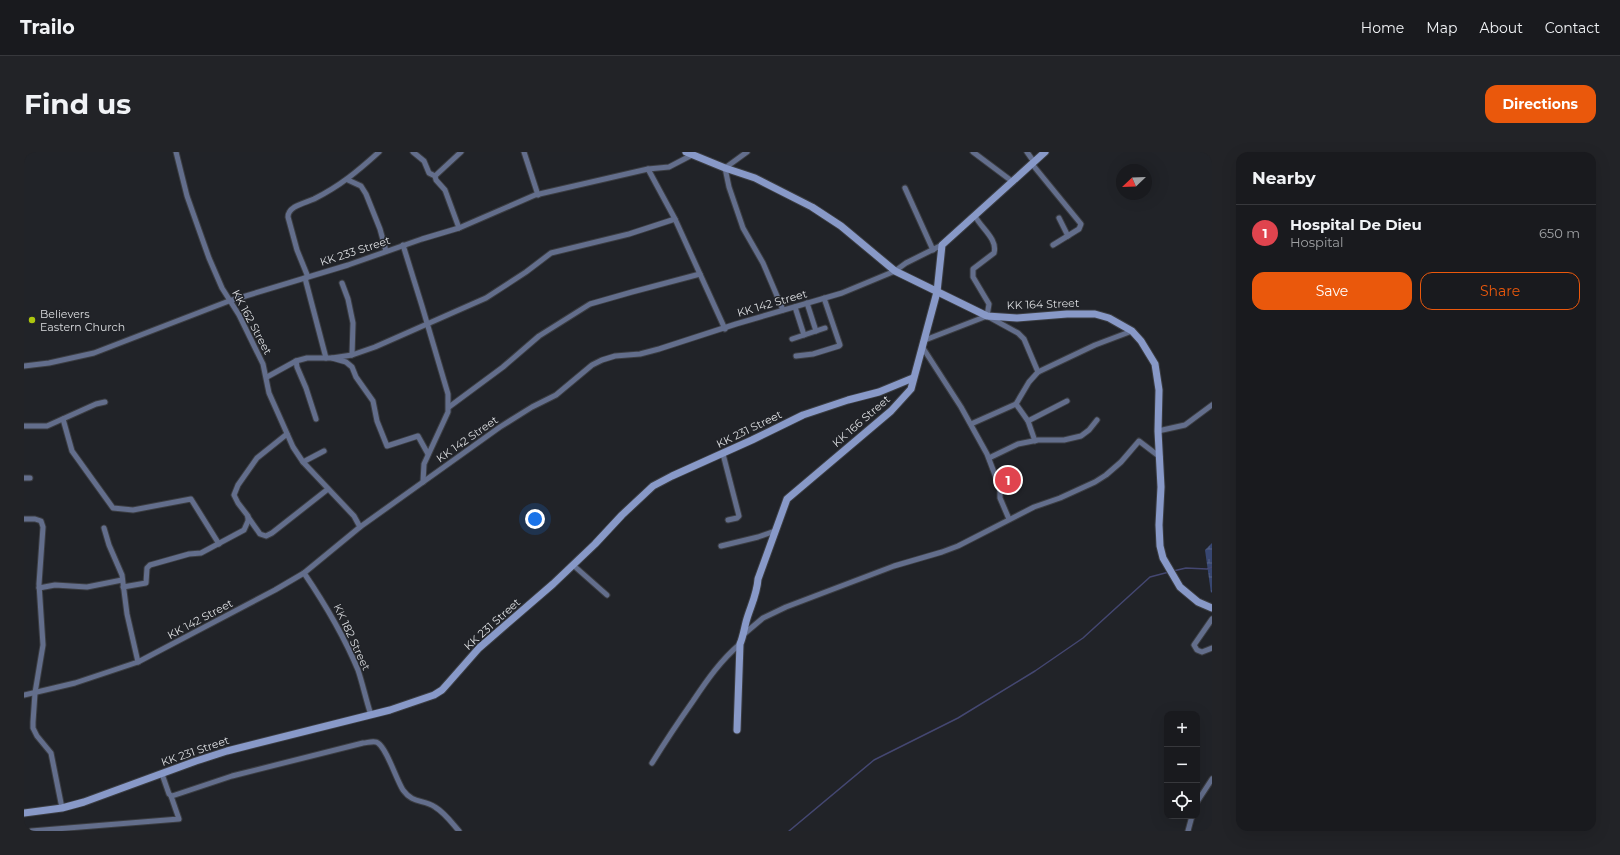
<!DOCTYPE html>
<meta charset="utf-8">
<style>
:root{--surface:#191a1e;--page:#222327;--text:#f1f3f6;--muted:#9fa1a4;--line:#37383c;--accent:#ea580c}
body{margin:0;font-family:Montserrat,sans-serif;background:var(--page);color:var(--text)}
.controls{position:absolute;right:12px;bottom:12px;display:grid;overflow:hidden;border-radius:8px;box-shadow:0 4px 16px #0002}
.controls button{width:36px;height:36px;display:grid;place-items:center;padding:0;border:0;border-bottom:1px solid var(--line);background:var(--surface);color:var(--text);font:20px sans-serif}
.compass{position:absolute;left:1092px;top:12px;width:36px;height:36px;border-radius:50%;background:var(--surface);box-shadow:0 4px 16px #0002;rotate:247deg}
.you{position:absolute;left:511px;top:367px;width:14px;height:14px;margin:-10px;border:3px solid #fff;border-radius:50%;background:#1a73e8;box-shadow:0 0 0 6px #1a73e833}
.badge{display:grid;place-items:center;width:26px;height:26px;border-radius:50%;background:var(--accent);color:#fff;font-size:13px;font-weight:700}
.pin{position:absolute;translate:-50% -50%;border:2px solid #fff;box-shadow:0 1px 4px #0006}
.list{margin:0;padding:0;list-style:none}
h2{display:flex;justify-content:space-between;align-items:center;height:52px;margin:0;padding:0 16px;font-size:17px}
h2 small{font-size:13px;font-weight:400;color:var(--muted)}
.list li{display:grid;grid-template-columns:26px 1fr auto;gap:12px;align-items:center;box-sizing:border-box;height:56px;padding:0 16px;border-top:1px solid var(--line)}
.list b{display:block;font-size:15px;white-space:nowrap}
.list p{margin:0;font-size:13px;white-space:nowrap;color:var(--muted)}
.list em{font-size:13px;font-style:normal;color:var(--muted)}
.actions{display:flex;gap:8px;padding:12px 16px}
.actions a{flex:1;padding:9px 0;border:1px solid var(--accent);border-radius:12px;text-align:center;font-size:14px;color:var(--accent)}
.actions .main{background:var(--accent);color:#fff}
.icon{flex:none;width:22px;height:22px;fill:none;stroke:currentColor;stroke-width:2;stroke-linecap:round;stroke-linejoin:round}
.map{position:relative;flex:none;width:1188px;height:679px;overflow:hidden;border-radius:12px}
header{display:flex;align-items:center;gap:24px;box-sizing:border-box;height:56px;padding:0 20px;background:var(--surface);border-bottom:1px solid var(--line)}
header strong{font-size:19px}
nav{display:flex;gap:22px;margin-inline-start:auto;font-size:14px}
.intro{display:flex;align-items:center;justify-content:space-between;box-sizing:border-box;height:96px;padding:0 24px}
h1{margin:0;font-size:28px}
.button{padding:10px 18px;border-radius:12px;background:var(--accent);color:#fff;font-size:14px;font-weight:700}
main{display:flex;gap:24px;padding:0 24px}
aside{flex:1;background:var(--surface);border-radius:12px;box-shadow:0 4px 16px #0002}
.map>svg:first-child{display:block}
</style>
<header>
<strong>Trailo</strong>
<nav><a>Home</a><a>Map</a><a>About</a><a>Contact</a></nav>
</header>
<div class="intro"><h1>Find us</h1><a class="button">Directions</a></div>
<main>
<div class="map">
<svg width="1188" height="679" viewBox="0 0 1188 679">
<defs>
<pattern id="wetland-marsh" width="20" height="14" patternUnits="userSpaceOnUse"><rect width="20" height="14" fill="#374671"/><path d="M1 5h8M5 5V1M11 12h8M15 12V8" fill="none" stroke="#536085"/></pattern>
</defs>
<rect width="100%" height="100%" fill="#212328"/>
<!-- wetland -->
<polygon fill="url(#wetland-marsh)" points="1188,391 1188,440 1187,441 1181,398"/>
<g fill="none" stroke-linecap="round" stroke-linejoin="round">
<!-- stream -->
<g stroke="#444771" stroke-width="1.5">
<polyline points="1149,419 1162,416 1183,417 1188,415"/>
<polyline points="765,679 850,608 934,566 1011,519 1059,486 1126,425 1145,420"/>
</g>
<!-- street casing -->
<g stroke="#3b3d42" stroke-width="7">
<g id="street">
<polyline points="152,0 163,44 185,106 198,136 215,163 239,212 245,241 269,295 279,310 330,364 336,375"/>
<polyline points="389,0 400,9 405,21 411,24"/>
<polyline points="500,0 514,43"/>
<polyline points="723,0 701,16 705,35 719,76 739,111 759,158"/>
<polyline points="949,0 989,30"/>
<polyline points="1003,0 1010,10"/>
<polyline points="1008,12 1057,72 1055,77 1029,93"/>
<polyline points="624,17 651,67 701,177"/>
<polyline points="324,28 337,34 342,42 356,77 362,99"/>
<polyline points="881,36 909,98"/>
<path d="M951,64C957,76 974,87 970,101L949,117V125L965,152L963,164"/>
<polyline points="1035,66 1044,84"/>
<polyline points="435,76 421,38 412,28 411,24 437,0"/>
<polyline points="379,93 398,154 424,242 424,260 400,312 399,330"/>
<path d="M284,125L273,98L264,65C264,54 281,51 290,47C316,34 334,19 355,0"/>
<polyline points="281,126 302,206"/>
<polyline points="318,131 324,147 329,171 328,203"/>
<polyline points="783,151 792,179"/>
<polyline points="780,183 801,176"/>
<polyline points="768,187 780,183 771,155"/>
<polyline points="901,188 963,164 994,181 1000,187 1014,220"/>
<polyline points="899,196 937,255 963,302 976,336 976,346 985,367"/>
<polyline points="772,204 789,202 815,194 816,193 800,146"/>
<polyline points="308,206 328,203 351,195 462,146 502,120 527,101 605,82 651,67"/>
<polyline points="272,209 273,215 282,236 292,267"/>
<polyline points="0,214 25,211 70,201 205,149 324,113 398,87 435,76 511,43 624,17 645,15 668,3"/>
<polyline points="243,225 272,209 283,206 308,206 322,210 328,215 332,225 349,249 353,269 363,294 394,284 404,302"/>
<polyline points="992,252 1004,269 1043,249"/>
<polyline points="425,255 479,215 515,184 566,152 608,140 676,122"/>
<polyline points="39,267 48,299 89,356 109,358 167,347 195,392"/>
<polyline points="1004,269 1011,289"/>
<polyline points="947,272 992,252 1005,230 1014,220 1071,193 1108,179"/>
<polyline points="0,274 23,274 72,252 81,250"/>
<polyline points="1134,279 1161,273 1188,253"/>
<polyline points="699,302 715,364 713,366 704,368"/>
<polyline points="965,306 994,292 1014,288 1040,288 1057,284 1065,278 1073,268"/>
<polyline points="279,310 300,299"/>
<polyline points="0,326 6,326"/>
<polyline points="224,365 236,382 242,384 248,381 304,337"/>
<polyline points="0,367 11,367 17,369 19,375 15,432 19,493 11,541 9,570 9,576 13,584 27,601 38,656"/>
<polyline points="80,376 85,393 98,423 103,462 114,510"/>
<polyline points="697,394 734,385 751,379"/>
<polyline points="549,413 583,443"/>
<path d="M280,421C301,452 320,484 334,518C339,533 342,548 347,563"/>
<polyline points="99,435 122,431 123,416 126,413 165,402 177,401 220,378 224,369 224,364 214,351 210,343 214,333 233,306 263,282"/>
<polyline points="15,436 31,433 63,435 98,428"/>
<polyline points="1188,467 1170,493 1173,498 1178,500 1188,496"/>
<polyline points="720,482 739,466 762,455 870,414 918,400 934,394 1010,355 1036,346 1071,330 1082,323 1097,310 1115,289 1136,305"/>
<polyline points="0,543 51,531 114,510 251,438 280,421 336,375 476,275 508,255 532,243 568,213 578,208 591,204 616,202 635,197 712,172 818,141 871,119 882,111 918,93"/>
<path d="M628,611C641,590 655,569 669,549C683,528 697,508 716,492"/>
<path d="M138,622L145,642L148,644L208,624L339,591C343,591 351,588 354,591C363,597 372,627 379,638C389,652 399,647 411,655C421,661 428,671 435,679"/>
<polyline points="1173,650 1188,627"/>
<polyline points="7,679 155,667 147,644"/>
<polyline points="1164,679 1168,664"/>
</g>
</g>
<!-- secondary casing -->
<g stroke="#3b3d42" stroke-width="9">
<g id="secondary">
<polyline points="662,0 701,16 731,26 788,55 817,74 871,119 963,164 993,166 1043,162 1071,162 1085,166 1108,179 1117,189 1131,212 1135,238 1134,279 1137,335 1135,373 1136,394 1139,406 1156,435 1174,450 1188,456"/>
<path d="M713,578L716,492C719,485 720,478 722,470C726,455 733,443 734,427L763,347L867,259L887,237L913,140L918,93L1021,0"/>
<polyline points="0,661 38,656 60,650 172,609 203,599 366,558 410,543 418,538 426,529 455,496 529,432 571,392 598,363 629,334 648,324 728,288 779,263 824,248 855,240 889,226"/>
</g>
</g>
<!-- street -->
<use href="#street" stroke="#636e8c" stroke-width="5"/>
<!-- secondary -->
<use href="#secondary" stroke="#8899c8" stroke-width="7"/>
</g>
<!-- markers -->
<circle fill="#adc60e" stroke="#212328" stroke-width="1.5" cx="8" cy="168" r="4"/>
<g text-anchor="middle" stroke-width="3" stroke-linejoin="round" paint-order="stroke">
<!-- street labels -->
<g font-size="11" fill="#dbdde0" stroke="#212328">
<text transform="translate(331 99) rotate(-18)" y="4">KK 233 Street</text>
<text transform="translate(748 151) rotate(-16)" y="4">KK 142 Street</text>
<text transform="translate(1019 152) rotate(-2)" y="4">KK 164 Street</text>
<text transform="translate(228 170) rotate(62)" y="4">KK 162 Street</text>
<text transform="translate(837 269) rotate(-41)" y="4">KK 166 Street</text>
<text transform="translate(725 277) rotate(-26)" y="4">KK 231 Street</text>
<text transform="translate(443 287) rotate(-35)" y="4">KK 142 Street</text>
<text transform="translate(176 467) rotate(-28)" y="4">KK 142 Street</text>
<text transform="translate(468 472) rotate(-42)" y="4">KK 231 Street</text>
<text transform="translate(328 485) rotate(65)" y="4">KK 182 Street</text>
<text transform="translate(171 599) rotate(-19)" y="4">KK 231 Street</text>
</g>
<!-- poi labels -->
<g font-size="11" fill="#dbdde0" stroke="#212328" text-anchor="start">
<text x="16" y="166">Believers<tspan x="16" dy="13">Eastern Church</tspan></text>
</g>
</g>
</svg>
<div class="controls">
<button>+</button>
<button>−</button>
<button><svg class="icon" aria-label="locate" viewBox="0 0 24 24"><circle cx="12" cy="12" r="6"/><path d="M12 2v4M12 18v4M2 12h4M18 12h4"/></svg></button>
</div>
<svg class="compass" viewBox="-18 -18 36 36"><path d="M0-13l5 13h-10z" fill="#e53935"/><path d="M0 13l5-13h-10z" fill="#9fa1a4"/></svg>
<div class="you"></div>
<div class="pin badge" style="left:984px;top:328px;background:#e0444e">1</div>
</div>
<aside>
<h2>Nearby<small></small></h2>
<ul class="list">
<li><span class="badge" style="background:#e0444e">1</span><div><b>Hospital De Dieu</b><p>Hospital</p></div><em>650 m</em></li>
</ul>
<div class="actions"><a class="main">Save</a><a>Share</a></div>
</aside>
</main>
